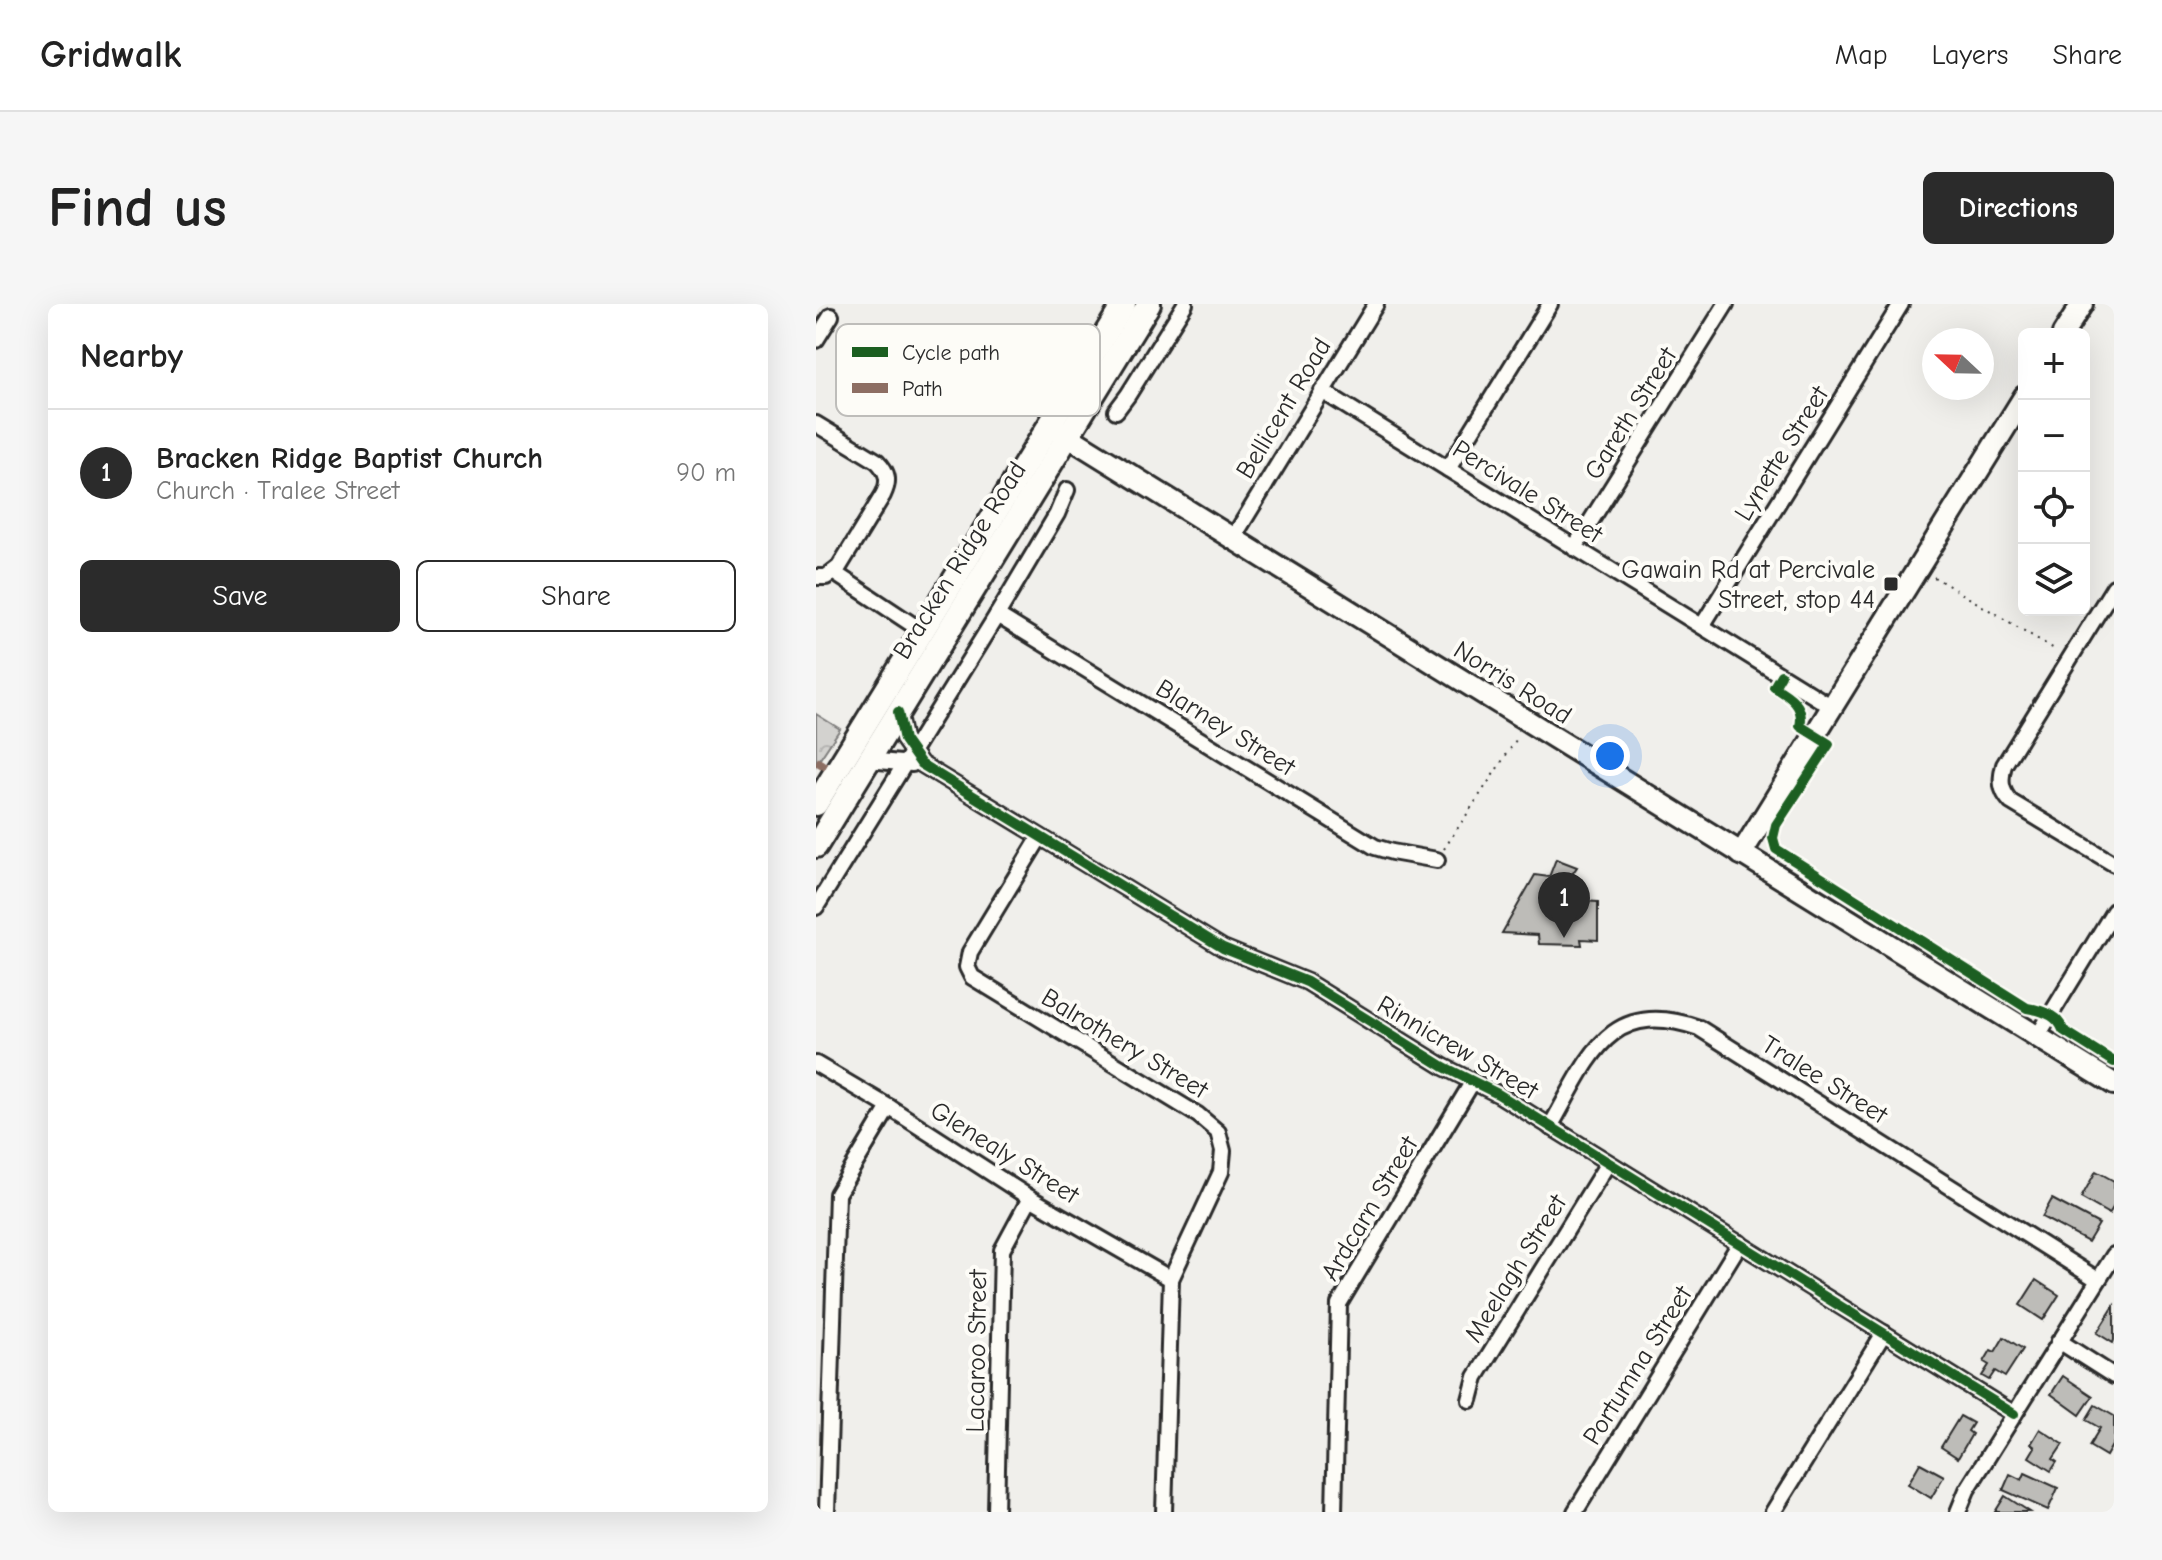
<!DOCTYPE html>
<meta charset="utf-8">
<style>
:root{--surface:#fff;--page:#f6f6f6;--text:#222;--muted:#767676;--line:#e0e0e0;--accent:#2b2b2b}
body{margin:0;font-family:"Comic Neue",sans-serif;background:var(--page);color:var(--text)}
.controls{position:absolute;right:24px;top:24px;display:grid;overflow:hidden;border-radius:12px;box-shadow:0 8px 32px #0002}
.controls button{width:72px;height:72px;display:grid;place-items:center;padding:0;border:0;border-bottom:2px solid var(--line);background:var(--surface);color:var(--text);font:40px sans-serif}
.compass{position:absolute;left:1106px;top:24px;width:72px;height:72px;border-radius:50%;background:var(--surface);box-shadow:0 8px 32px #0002;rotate:292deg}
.you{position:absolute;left:794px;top:452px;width:28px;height:28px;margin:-20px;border:6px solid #fff;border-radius:50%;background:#1a73e8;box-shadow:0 0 0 12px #1a73e833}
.badge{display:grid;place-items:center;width:52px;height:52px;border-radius:50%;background:var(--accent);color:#fff;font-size:26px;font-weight:700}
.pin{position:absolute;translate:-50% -66px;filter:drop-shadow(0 2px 4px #0008)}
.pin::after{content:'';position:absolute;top:42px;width:28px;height:24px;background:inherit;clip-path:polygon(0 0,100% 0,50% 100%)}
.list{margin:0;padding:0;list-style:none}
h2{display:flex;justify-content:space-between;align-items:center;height:104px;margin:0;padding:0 32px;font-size:34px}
h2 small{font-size:26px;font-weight:400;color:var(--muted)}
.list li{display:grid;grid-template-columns:52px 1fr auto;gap:24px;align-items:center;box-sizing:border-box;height:128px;padding:0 32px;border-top:2px solid var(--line)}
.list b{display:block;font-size:30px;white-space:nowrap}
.list p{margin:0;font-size:26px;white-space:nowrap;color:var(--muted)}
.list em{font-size:26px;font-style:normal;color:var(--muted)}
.actions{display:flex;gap:16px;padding:24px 32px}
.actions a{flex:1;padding:18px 0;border:2px solid var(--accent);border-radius:12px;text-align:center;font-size:28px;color:var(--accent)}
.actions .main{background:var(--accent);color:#fff}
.icon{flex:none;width:44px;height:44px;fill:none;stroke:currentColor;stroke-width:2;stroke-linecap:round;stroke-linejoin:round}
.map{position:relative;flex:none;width:1298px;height:1208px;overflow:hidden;border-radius:12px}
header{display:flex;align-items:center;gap:48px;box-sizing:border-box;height:112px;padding:0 40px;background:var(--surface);border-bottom:2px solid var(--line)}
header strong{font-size:38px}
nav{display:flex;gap:44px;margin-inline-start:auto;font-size:28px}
.intro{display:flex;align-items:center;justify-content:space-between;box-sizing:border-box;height:192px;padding:0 48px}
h1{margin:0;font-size:56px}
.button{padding:20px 36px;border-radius:12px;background:var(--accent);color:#fff;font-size:28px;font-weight:700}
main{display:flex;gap:48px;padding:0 48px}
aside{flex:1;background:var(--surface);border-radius:12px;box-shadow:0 8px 32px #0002}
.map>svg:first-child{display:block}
</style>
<header>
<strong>Gridwalk</strong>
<nav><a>Map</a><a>Layers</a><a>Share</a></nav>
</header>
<div class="intro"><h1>Find us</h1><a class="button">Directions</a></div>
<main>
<aside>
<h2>Nearby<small></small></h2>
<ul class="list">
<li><span class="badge">1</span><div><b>Bracken Ridge Baptist Church</b><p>Church · Tralee Street</p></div><em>90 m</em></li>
</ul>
<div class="actions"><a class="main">Save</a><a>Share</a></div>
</aside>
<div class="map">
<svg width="1298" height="1208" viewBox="0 0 1298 1208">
<defs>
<pattern id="park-crowns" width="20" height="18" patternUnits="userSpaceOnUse" patternTransform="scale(2)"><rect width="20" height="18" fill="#d3d2cf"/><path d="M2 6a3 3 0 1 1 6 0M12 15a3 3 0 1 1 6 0" fill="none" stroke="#b5b4b2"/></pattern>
</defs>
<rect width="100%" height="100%" fill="#f0efeb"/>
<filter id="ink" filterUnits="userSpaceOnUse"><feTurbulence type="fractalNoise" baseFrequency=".0125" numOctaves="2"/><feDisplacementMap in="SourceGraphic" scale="16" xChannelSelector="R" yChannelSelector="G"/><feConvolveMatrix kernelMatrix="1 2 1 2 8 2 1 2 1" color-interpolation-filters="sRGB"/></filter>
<g filter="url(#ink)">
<!-- park -->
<polygon fill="url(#park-crowns)" stroke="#7f7e7d" stroke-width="2" points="0,410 24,425 0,461"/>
<!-- building -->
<g fill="#bdbcb8" stroke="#2b2b2b" stroke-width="2">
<polygon points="740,555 761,563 750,579 766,597 782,598 782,636 765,635 766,641 723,640 722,631 686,629 719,571 733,573"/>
<polygon points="1280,867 1298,877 1298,902 1293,910 1265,894"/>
<polygon points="1236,895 1283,920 1272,938 1226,913"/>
<polygon points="1220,976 1243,991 1227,1016 1204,1001"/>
<polygon points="1298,1002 1298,1036 1297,1039 1281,1029"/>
<polygon points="1188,1033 1207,1045 1189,1073 1179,1067 1173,1076 1166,1072 1173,1061 1168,1058 1175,1046 1179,1048"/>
<polygon points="1247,1072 1277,1092 1264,1111 1235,1090"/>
<polygon points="1279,1101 1298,1112 1298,1138 1290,1152 1273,1142 1284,1124 1270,1116"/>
<polygon points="1144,1112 1157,1119 1152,1127 1156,1130 1142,1154 1125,1143"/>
<polygon points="1224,1125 1247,1140 1237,1155 1241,1158 1235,1167 1213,1153 1219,1143 1215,1140"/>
<polygon points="1104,1159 1128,1172 1115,1194 1092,1180"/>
<polygon points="1209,1169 1242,1184 1232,1206 1187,1186 1194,1170 1206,1176"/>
<polygon points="1189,1192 1214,1208 1179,1208"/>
</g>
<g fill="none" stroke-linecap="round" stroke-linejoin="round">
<!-- street casing -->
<g stroke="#2b2b2b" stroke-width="20">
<g id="street">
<polyline points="0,36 15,12"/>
<polyline points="506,87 1016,403"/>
<polyline points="300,107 312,91 369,0"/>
<path d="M0,120L61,157C72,168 74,177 67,191L23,263L10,273H0"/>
<polyline points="632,165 734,0"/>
<polyline points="417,234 560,0"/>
<polyline points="758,244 910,0"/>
<polyline points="17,268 106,327"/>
<path d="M1298,283L1188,461C1184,476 1184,486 1195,498L1298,560"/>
<polyline points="181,311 559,543 576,548 621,556"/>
<polyline points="886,322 1085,0"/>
<polyline points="82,408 88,436 105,460 407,644 491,678 628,763 682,790 1198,1110"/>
<polyline points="52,456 96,460"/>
<polyline points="224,533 154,648 151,663 156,673 382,811 402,828 407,847 405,868 355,975 348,1208"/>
<polyline points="0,603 181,311 241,210 251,186"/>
<polyline points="1221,733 1298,607"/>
<polyline points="0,760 73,803 214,894 355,975"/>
<path d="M734,823C773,756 791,692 883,724L1282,976"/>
<polyline points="1243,1037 1298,1072"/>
<polyline points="654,1096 660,1073 792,859"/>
<polyline points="11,1208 21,890 73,803"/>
<polyline points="180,1208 186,946 214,894"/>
<polyline points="518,1208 523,1000 657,777"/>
<polyline points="759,1208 924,939"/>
<polyline points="957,1208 1068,1029"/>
<polyline points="1142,1208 1151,1186 1298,951"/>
</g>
</g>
<!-- secondary casing -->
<g stroke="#2b2b2b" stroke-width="26">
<g id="secondary">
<polyline points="1247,30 1266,0"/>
<polyline points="240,125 1298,780"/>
<polyline points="925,550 1208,93"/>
</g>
</g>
<!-- primary casing -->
<g stroke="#2b2b2b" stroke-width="28">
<g id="primary">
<polyline points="0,500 308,0"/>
<polyline points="0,542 333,0"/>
</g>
</g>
<!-- path -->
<g stroke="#2b2b2b" stroke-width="2" stroke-dasharray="2 6" stroke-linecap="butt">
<polyline points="1118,273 1240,346"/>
<polyline points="628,545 702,433"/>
</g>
<!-- street -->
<use href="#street" stroke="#fdfcf7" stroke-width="14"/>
<!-- secondary -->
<use href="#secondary" stroke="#fdfcf7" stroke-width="20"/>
<!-- primary -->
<use href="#primary" stroke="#fdfcf7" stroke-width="22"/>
<!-- quiet -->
<polyline stroke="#8d6e63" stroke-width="8" stroke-dasharray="16 8" stroke-linecap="butt" points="0,457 10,463"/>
<!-- cycleway casing -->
<g stroke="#fdfcf7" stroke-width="15">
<g id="cycleway">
<path d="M965,371L958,383C974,392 989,402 984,422L1013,440L960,521L957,534L960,545L1211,704C1225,706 1242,711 1247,726L1298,758"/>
<polyline points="82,408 88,436 105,460 407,644 491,678 628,763 682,790 1198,1110"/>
</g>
</g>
<!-- cycleway -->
<use href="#cycleway" stroke="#1b5e20" stroke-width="10"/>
</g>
</g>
<!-- markers -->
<rect fill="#2b2b2b" stroke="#fdfcf7" stroke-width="3" x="1067" y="272" width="16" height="16" rx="4"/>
<g text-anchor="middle" stroke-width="8" stroke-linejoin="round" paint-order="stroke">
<!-- street labels -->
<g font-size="26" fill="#2b2b2b" stroke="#fdfcf7">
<text transform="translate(467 104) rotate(-59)" y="9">Bellicent Road</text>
<text transform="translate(814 109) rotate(-58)" y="9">Gareth Street</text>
<text transform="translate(965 149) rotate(-58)" y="9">Lynette Street</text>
<text transform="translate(712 187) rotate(32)" y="9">Percivale Street</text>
<text transform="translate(143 256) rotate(-58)" y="9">Bracken Ridge Road</text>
<text transform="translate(697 378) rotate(32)" y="9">Norris Road</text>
<text transform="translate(410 423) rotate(32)" y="9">Blarney Street</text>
<text transform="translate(309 739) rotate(31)" y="9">Balrothery Street</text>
<text transform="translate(642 743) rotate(30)" y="9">Rinnicrew Street</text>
<text transform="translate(1009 775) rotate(32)" y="9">Tralee Street</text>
<text transform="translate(189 848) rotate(32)" y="9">Glenealy Street</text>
<text transform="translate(553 904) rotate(-59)" y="9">Ardcarn Street</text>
<text transform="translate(699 964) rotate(-58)" y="9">Meelagh Street</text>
<text transform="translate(160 1047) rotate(-89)" y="9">Lacaroo Street</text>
<text transform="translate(821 1061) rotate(-58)" y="9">Portumna Street</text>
</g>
<!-- poi labels -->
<g font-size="26" fill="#2b2b2b" stroke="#fdfcf7" text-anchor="end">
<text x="1059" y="274">Gawain Rd at Percivale<tspan x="1059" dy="30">Street, stop 44</tspan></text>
</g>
</g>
<!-- legend -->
<rect x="20" y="20" width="264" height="92" rx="12" fill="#fdfcf7" stroke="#bebdba" stroke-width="2"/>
<rect x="36" y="43" width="36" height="10" fill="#1b5e20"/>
<rect x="36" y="79" width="36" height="10" fill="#8d6e63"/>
<g font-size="22" fill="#2b2b2b">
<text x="86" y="56">Cycle path</text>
<text x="86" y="92">Path</text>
</g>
</svg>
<div class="controls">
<button>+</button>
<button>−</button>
<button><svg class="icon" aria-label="locate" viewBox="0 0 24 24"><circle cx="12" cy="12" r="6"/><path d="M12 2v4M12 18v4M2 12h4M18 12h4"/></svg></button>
<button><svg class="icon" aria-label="layers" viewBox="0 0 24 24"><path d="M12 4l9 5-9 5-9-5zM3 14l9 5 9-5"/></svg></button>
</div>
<svg class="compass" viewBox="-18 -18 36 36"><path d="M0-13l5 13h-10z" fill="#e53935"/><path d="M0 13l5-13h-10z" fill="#767676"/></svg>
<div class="you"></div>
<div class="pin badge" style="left:748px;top:634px">1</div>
</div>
</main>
